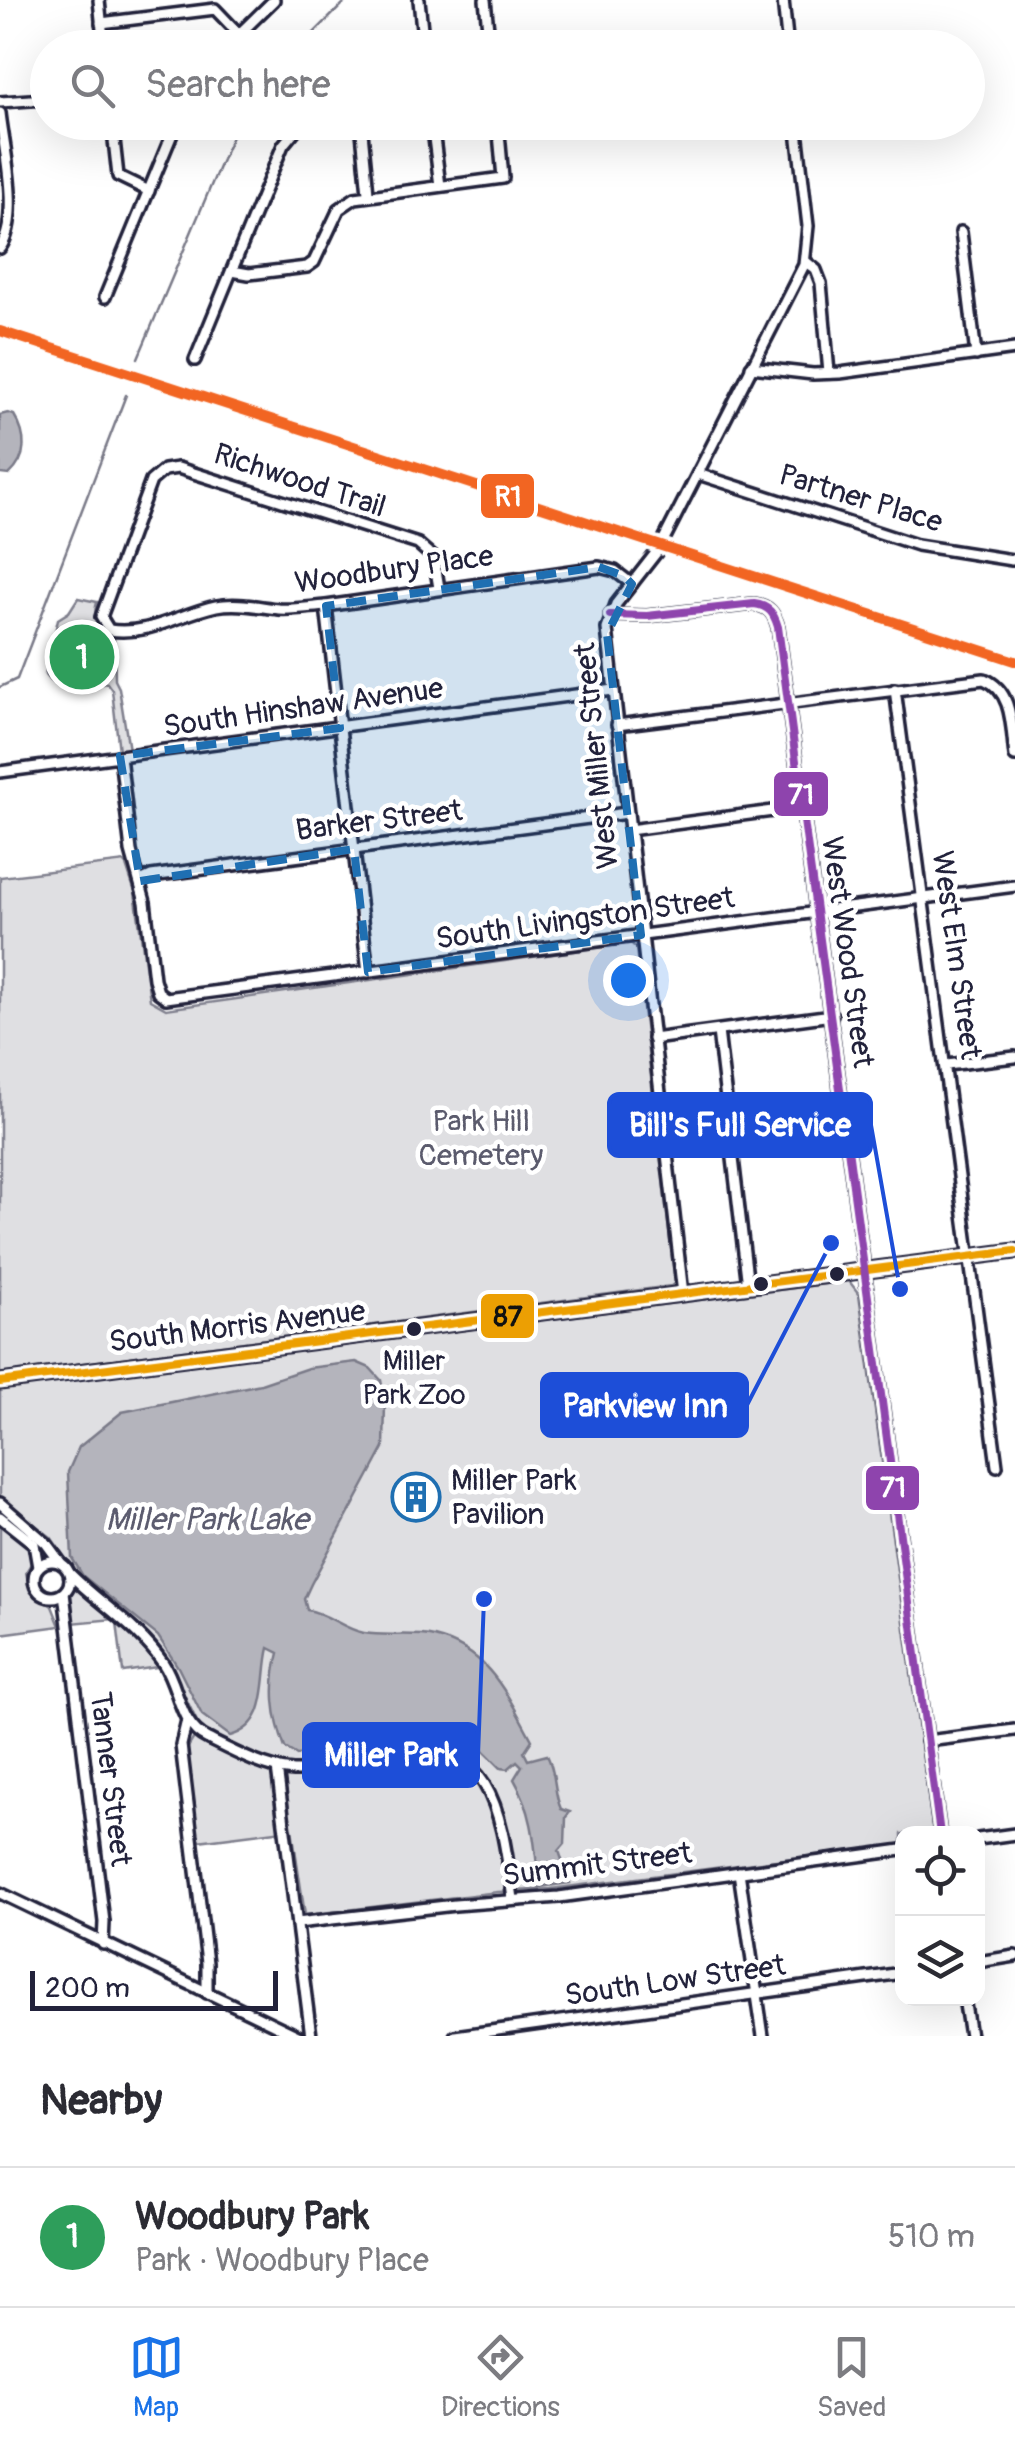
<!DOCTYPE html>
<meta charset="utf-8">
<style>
:root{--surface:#fff;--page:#f7f7f7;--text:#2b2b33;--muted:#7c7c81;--line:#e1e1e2;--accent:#1a73e8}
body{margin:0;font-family:Pangolin,sans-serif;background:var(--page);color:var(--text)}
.controls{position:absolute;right:30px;bottom:30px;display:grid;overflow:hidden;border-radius:20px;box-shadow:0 10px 40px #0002}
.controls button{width:90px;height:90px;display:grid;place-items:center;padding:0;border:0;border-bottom:2px solid var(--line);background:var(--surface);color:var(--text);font:50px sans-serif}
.scale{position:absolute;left:30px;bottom:25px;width:248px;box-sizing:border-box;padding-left:10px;border:5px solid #22223b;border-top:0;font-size:28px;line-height:35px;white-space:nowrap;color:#22223b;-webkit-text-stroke:8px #fff;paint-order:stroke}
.you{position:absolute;left:628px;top:980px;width:35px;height:35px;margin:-25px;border:8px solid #fff;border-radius:50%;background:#1a73e8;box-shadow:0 0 0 15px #1a73e833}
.badge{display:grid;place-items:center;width:65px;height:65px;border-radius:50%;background:var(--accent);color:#fff;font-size:32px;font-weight:700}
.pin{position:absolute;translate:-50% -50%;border:5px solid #fff;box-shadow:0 2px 10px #0006}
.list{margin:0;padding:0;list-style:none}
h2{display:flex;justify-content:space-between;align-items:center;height:130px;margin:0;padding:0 40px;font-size:42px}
h2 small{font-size:32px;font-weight:400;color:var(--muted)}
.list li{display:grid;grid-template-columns:65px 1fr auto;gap:30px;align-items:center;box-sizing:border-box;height:140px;padding:0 40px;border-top:2px solid var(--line)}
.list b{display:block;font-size:38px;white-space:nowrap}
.list p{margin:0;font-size:32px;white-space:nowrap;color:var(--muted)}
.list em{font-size:32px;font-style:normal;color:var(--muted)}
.icon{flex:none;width:55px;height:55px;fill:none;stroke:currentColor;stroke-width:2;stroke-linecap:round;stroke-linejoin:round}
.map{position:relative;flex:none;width:1015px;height:2036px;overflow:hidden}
.search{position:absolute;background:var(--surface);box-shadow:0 10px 40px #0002;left:30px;right:30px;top:30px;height:110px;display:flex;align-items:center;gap:25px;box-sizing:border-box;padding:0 35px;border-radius:55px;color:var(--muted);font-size:38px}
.sheet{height:270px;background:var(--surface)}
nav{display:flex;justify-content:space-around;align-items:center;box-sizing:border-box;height:140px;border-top:2px solid var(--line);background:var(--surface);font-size:28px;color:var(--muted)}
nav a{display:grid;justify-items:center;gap:5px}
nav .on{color:var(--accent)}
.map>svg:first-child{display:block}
</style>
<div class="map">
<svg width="1015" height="2036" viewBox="0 0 1015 2036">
<rect width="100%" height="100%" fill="#fff"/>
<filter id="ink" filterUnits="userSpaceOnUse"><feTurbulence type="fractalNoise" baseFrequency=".01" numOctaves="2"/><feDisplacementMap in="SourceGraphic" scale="20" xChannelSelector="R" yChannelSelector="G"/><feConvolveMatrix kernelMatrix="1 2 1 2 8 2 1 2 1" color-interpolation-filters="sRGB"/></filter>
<g filter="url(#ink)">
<!-- green -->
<g fill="#dfdfe2" stroke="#80808e" stroke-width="2.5">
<path d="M78,598L97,602C92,619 97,631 114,638L115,680L119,688L129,750L119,751L112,690L107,683C87,686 57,695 45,675L58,619L69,612Z"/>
<polygon points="125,862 135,892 150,1000 166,1009 631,943 636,948 675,1283 671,1286 0,1374 0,877"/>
<polygon points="849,1281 859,1294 933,1833 902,1834 902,1844 551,1889 498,1892 305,1915 292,1829 198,1841 187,1749 200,1728 170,1665 123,1672 117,1622 114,1619 72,1623 69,1600 78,1576 51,1537 0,1498 0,1389"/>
<polygon points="0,1521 28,1544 34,1559 26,1572 30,1591 52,1606 60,1626 0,1634"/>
</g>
<!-- water -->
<g fill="#b4b4bc" stroke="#7a7a88" stroke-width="2.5">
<path d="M8,413L14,415C27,436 28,458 9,475L0,474V415Z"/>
<path d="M356,1362L370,1368L381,1380L385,1402L384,1448L311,1584L304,1599L307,1610C328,1613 343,1629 364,1633C387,1637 412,1632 434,1637C489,1650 507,1695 532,1740L524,1752L528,1760L547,1755C557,1775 553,1792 561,1809L570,1812L566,1817L565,1844L559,1851L570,1883L539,1887C535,1848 534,1813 514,1779L522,1766L517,1761L508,1769L501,1768L474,1741L426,1726L409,1728L362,1749L297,1755L285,1748C273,1716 270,1687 279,1653L269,1648C261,1680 271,1725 230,1736L202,1715L178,1667L158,1636L83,1576L72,1558L68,1472L79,1447L122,1412L261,1384L308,1368Z"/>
</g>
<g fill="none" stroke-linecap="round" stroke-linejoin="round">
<!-- stream -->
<g stroke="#7a7a88" stroke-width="2.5">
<polyline points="299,48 347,0"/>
<polyline points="138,358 238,122"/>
<polyline points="0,687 17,679 126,395"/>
</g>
<!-- minor casing -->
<g stroke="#22223b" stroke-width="16">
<g id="minor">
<polyline points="99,0 104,48"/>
<polyline points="419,0 424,48"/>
<polyline points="485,0 490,48"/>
<polyline points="783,0 788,48"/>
<polyline points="101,23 215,9 239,34"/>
<polyline points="225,48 274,0"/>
<polyline points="379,48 386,41"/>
<polyline points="0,102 46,99"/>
<path d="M0,113C4,149 21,218 0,248"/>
<polyline points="112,122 118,176 149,191"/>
<polyline points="361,122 368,193"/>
<polyline points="432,122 440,186"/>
<polyline points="961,232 976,355"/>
<polyline points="805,261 816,270 821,283 829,373"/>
<polyline points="232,271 249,274 307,267 314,262 339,209 355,198 503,178 498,122"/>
<polyline points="105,297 177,122"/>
<polyline points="195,360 283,145 302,122"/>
<polyline points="751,367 813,374 840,373 1015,349"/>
<polyline points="698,474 917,545 1012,560"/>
<path d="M439,588L434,558L418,544L178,468L164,470L151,481L101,617L109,630C149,636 179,614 216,606C237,602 258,607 279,609C294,610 311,607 326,606L599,567L615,571L632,584"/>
<polyline points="326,606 368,972"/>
<path d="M610,615L647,616L754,604C769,606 774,613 778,627C834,1029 883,1432 940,1834"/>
<polyline points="895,689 997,1466"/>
<path d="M617,725L984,679C1014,691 1011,728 1015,756"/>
<polyline points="120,756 131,851 145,902 154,979 158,992 166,998 1015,886"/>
<polyline points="0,772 613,690"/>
<polyline points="629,830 803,807"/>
<polyline points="140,881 151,876 627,813"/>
<polyline points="718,1031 748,1286"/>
<polyline points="653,1039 832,1015"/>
<polyline points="947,1065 1015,1057"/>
<polyline points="683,1294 607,629 616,604 659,549 804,265 808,226 796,122"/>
<polyline points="0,1503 46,1543 60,1562"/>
<polyline points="0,1517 34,1544 38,1567"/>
<circle cx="52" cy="1579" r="18"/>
<path d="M70,1574C100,1604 139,1627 163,1663C180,1688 178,1725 208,1739C232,1751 266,1769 293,1771C326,1772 358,1760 390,1753C495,1730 502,1821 513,1899"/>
<polyline points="64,1593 104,1922 103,1944"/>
<polyline points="187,1720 181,1745 207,1963 207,1993"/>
<polyline points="927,1741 1015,1730"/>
<polyline points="277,1768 311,2036"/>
<polyline points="978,1839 1015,1834"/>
<polyline points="739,1872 763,2036"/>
<polyline points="0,1893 298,2036"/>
<polyline points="297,1923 455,1905 559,1897 902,1850"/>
<polyline points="978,1962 1015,1956"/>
<polyline points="964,1998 970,2036"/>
<polyline points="455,2036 902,1973"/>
</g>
</g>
<!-- major casing -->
<g stroke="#22223b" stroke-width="19">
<polyline id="major" points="0,1382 1015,1251"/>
</g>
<!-- minor -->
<use href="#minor" stroke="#fff" stroke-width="9"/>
<!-- major -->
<use href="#major" stroke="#fff" stroke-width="11"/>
<!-- bus-1 casing -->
<g stroke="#fff" stroke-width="15">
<polyline id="bus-1" points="0,1382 1015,1251"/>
</g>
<!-- bus-2 casing -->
<g stroke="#fff" stroke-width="15">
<path id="bus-2" d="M610,615L647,616L754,604C769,606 774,613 778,627C834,1029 883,1432 940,1834"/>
</g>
<!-- bus-1 -->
<use href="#bus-1" stroke="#ec9f03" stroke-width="8"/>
<!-- bus-2 -->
<use href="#bus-2" stroke="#8e44ad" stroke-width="8"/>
<!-- rail-1 casing -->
<g stroke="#fff" stroke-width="18">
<polyline id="rail-1" points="0,331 1015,661"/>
</g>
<!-- rail-1 -->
<use href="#rail-1" stroke="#f26522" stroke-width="10"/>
</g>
</g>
<!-- marked area -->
<path fill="#1f6fb2" fill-opacity="0.2" stroke="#1f6fb2" stroke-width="8" stroke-dasharray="20 12" stroke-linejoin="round" d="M599,567L624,576L632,584L607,634L641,935L368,972L354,849L140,881L120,756L340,728L326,606Z"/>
<!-- icons -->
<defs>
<g id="building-ring" transform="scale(2.5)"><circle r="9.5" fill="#fff" stroke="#1f6fb2" stroke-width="1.5"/><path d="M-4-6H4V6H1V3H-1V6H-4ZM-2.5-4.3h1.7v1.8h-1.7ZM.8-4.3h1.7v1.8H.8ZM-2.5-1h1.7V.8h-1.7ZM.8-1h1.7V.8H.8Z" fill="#1f6fb2"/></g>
</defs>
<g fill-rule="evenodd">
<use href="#building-ring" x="416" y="1497"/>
</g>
<!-- markers -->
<g fill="#22223b" stroke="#fff" stroke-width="4">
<circle cx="837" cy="1274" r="9"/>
<circle cx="761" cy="1284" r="9"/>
<circle cx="414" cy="1329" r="9"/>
</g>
<g text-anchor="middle" stroke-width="9" stroke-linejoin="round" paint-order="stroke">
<!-- bus labels -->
<g font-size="28" fill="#22223b" stroke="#fff">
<text x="414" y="1370">Miller<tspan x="414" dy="34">Park Zoo</tspan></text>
</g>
<!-- street labels -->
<g font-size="30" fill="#22223b" stroke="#fff">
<text transform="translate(300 480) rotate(18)" y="10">Richwood Trail</text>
<text transform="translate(861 498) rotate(17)" y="10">Partner Place</text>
<text transform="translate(394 569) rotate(-8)" y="10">Woodbury Place</text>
<text transform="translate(303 707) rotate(-8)" y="10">South Hinshaw Avenue</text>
<text transform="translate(596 756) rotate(-96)" y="10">West Miller Street</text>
<text transform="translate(379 820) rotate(-7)" y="10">Barker Street</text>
<text transform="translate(585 918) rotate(-8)" y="10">South Livingston Street</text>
<text transform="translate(848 952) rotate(82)" y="10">West Wood Street</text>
<text transform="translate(957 955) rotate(82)" y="10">West Elm Street</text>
<text transform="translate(237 1326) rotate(-7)" y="10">South Morris Avenue</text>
<text transform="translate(111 1779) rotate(83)" y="10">Tanner Street</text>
<text transform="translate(597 1864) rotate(-7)" y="10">Summit Street</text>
<text transform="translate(675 1980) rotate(-8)" y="10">South Low Street</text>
</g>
<!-- park labels -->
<g font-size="30" fill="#5b5b6d" stroke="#fff">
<text x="481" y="1131">Park Hill<tspan x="481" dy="34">Cemetery</tspan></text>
</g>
<!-- poi labels -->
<g font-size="30" fill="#22223b" stroke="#fff" text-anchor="start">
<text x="451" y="1490">Miller Park<tspan x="451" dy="34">Pavilion</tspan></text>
</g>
<!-- water labels -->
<g font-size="32" font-style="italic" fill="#5c5c6f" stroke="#fff">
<text x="207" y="1530">Miller Park Lake</text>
</g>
</g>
<!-- callouts -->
<path fill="none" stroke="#1d4ed8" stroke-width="4" d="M900 1289L871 1125M831 1243L747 1405M484 1599L478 1755"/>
<g fill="#1d4ed8" stroke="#fff" stroke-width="4">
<circle cx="900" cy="1289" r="10"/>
<circle cx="831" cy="1243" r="10"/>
<circle cx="484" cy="1599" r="10"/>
</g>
<g fill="#1d4ed8" stroke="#1d4ed8" stroke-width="4">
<rect x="609" y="1094" width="262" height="62" rx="10"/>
<rect x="542" y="1374" width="205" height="62" rx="10"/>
<rect x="304" y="1724" width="174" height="62" rx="10"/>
</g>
<g font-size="32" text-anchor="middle" font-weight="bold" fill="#fff">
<text x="740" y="1136">Bill's Full Service</text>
<text x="645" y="1417">Parkview Inn</text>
<text x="391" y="1766">Miller Park</text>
</g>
<g stroke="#fff" stroke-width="4">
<rect x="479" y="472" width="57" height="48" rx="10" fill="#f26522"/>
<rect x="772" y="770" width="58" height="48" rx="10" fill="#8e44ad"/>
<rect x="479" y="1292" width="57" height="48" rx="10" fill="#ec9f03"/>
<rect x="864" y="1464" width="57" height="48" rx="10" fill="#8e44ad"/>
</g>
<g font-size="28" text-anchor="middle" font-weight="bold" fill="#fff">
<text x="508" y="506">R1</text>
<text x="801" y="804">71</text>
<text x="893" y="1497">71</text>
</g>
<g font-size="28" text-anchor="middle" font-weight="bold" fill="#111">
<text x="508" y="1326">87</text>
</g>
</svg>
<div class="controls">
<button><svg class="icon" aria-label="locate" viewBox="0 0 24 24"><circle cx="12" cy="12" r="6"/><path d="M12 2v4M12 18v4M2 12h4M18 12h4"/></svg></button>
<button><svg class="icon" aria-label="layers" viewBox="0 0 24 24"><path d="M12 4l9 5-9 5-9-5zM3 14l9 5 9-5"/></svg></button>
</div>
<div class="scale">200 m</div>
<div class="you"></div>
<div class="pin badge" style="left:82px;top:657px;background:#2e9e5b">1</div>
<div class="search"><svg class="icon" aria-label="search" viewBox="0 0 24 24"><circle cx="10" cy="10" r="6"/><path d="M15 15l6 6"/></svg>Search here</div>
</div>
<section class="sheet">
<h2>Nearby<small></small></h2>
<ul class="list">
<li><span class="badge" style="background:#2e9e5b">1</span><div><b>Woodbury Park</b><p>Park · Woodbury Place</p></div><em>510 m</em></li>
</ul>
</section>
<nav>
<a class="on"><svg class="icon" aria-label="map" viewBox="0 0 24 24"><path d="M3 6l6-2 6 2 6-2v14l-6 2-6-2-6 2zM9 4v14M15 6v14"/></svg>Map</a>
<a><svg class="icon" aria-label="directions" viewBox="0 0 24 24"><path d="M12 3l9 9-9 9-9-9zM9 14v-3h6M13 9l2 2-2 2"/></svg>Directions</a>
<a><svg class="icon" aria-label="saved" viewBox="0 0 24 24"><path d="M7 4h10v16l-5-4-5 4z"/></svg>Saved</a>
</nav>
